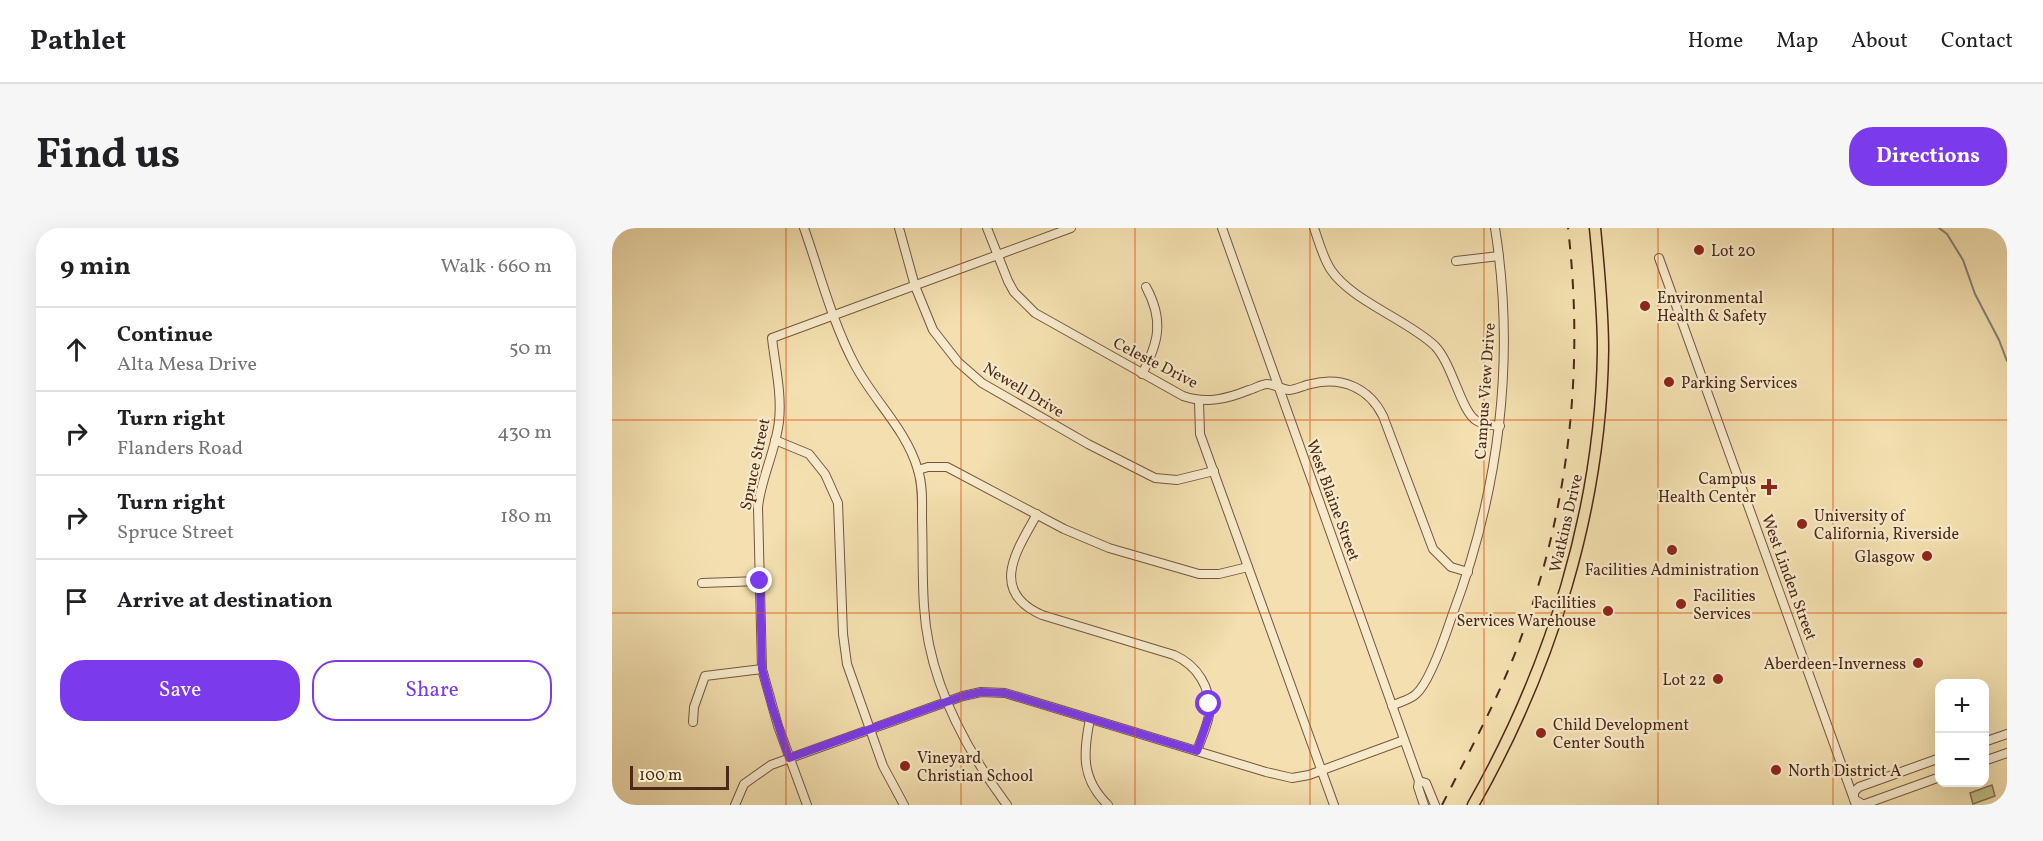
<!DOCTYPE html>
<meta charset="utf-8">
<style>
:root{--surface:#fff;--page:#f6f6f6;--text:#202124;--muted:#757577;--line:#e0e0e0;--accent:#7c3aed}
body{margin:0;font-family:Vollkorn,serif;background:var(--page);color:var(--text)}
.controls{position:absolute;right:18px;bottom:18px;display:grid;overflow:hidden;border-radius:12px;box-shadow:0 6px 24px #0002}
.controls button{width:54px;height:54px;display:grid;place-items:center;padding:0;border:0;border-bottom:2px solid var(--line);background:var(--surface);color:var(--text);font:30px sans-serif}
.scale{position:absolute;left:18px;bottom:15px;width:99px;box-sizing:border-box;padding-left:6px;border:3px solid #4c2818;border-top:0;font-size:16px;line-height:21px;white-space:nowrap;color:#4c2818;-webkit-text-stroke:4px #f7eacb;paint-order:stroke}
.stop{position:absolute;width:18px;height:18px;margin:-14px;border:4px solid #7c3aed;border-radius:50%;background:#fff}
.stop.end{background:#7c3aed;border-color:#fff;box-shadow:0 2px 6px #0008}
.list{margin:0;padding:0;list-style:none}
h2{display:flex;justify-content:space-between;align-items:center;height:78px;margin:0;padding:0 24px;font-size:26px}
h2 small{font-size:20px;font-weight:400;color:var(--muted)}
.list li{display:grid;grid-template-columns:39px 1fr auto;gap:18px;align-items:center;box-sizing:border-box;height:84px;padding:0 24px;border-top:2px solid var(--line)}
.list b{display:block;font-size:22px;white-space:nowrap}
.list p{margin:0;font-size:20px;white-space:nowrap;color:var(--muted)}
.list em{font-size:20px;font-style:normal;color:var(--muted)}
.actions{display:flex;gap:12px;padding:18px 24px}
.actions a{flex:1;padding:14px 0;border:2px solid var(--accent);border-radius:24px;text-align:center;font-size:21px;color:var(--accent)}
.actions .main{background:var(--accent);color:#fff}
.icon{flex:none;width:33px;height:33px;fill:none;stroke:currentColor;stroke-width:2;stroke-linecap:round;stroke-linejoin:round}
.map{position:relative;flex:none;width:1395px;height:577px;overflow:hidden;border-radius:24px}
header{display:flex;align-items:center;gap:36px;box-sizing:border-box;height:84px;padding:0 30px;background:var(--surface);border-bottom:2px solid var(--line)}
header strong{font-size:28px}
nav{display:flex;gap:33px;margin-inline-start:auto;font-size:21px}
.intro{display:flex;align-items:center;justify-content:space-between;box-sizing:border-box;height:144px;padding:0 36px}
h1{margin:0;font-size:42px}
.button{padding:15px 27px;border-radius:24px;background:var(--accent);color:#fff;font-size:21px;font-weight:700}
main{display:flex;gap:36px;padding:0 36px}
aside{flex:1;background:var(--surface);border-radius:24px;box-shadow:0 6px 24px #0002}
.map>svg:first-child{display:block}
</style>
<header>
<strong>Pathlet</strong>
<nav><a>Home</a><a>Map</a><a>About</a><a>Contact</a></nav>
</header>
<div class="intro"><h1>Find us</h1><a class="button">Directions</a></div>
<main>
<aside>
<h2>9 min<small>Walk · 660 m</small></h2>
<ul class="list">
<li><svg class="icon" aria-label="ahead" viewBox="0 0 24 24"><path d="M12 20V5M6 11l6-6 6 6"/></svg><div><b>Continue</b><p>Alta Mesa Drive</p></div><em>50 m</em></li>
<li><svg class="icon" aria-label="right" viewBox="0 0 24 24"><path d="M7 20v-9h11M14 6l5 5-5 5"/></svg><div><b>Turn right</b><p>Flanders Road</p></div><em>430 m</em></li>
<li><svg class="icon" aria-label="right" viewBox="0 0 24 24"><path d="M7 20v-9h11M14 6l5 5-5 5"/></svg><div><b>Turn right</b><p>Spruce Street</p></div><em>180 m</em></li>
<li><svg class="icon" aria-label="arrive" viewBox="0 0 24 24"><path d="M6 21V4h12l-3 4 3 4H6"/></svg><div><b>Arrive at destination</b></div></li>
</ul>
<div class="actions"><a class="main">Save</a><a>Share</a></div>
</aside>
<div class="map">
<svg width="1395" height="577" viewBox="0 0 1395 577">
<rect width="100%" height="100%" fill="#f3dfaf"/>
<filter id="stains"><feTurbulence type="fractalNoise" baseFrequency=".00333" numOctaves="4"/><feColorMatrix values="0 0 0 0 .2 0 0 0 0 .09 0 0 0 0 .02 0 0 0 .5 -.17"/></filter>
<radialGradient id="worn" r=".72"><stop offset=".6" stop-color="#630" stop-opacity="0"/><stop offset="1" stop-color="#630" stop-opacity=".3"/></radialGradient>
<!-- green -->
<polygon fill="#c2c086" stroke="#87744f" stroke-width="1.5" points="1380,557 1383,568 1361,576 1358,565"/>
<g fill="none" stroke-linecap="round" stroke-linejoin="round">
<!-- stream -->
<polyline stroke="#807f78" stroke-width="2" points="1327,0 1335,6 1351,32 1363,66 1387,112 1395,133"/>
<!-- minor casing -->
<g stroke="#76563e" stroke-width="10">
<g id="minor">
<path d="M192,0C208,45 220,94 243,137C262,173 294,201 306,242C311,258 310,275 310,291C311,320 310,349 312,378C316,452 352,519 395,577"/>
<polyline points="287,0 303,58 321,102 346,134 370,155 476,216 543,250 565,252 602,243"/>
<path d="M375,0L396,53L402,64L423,85L571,168C594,176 615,171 637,162C642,161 650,156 655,156C662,156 670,161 677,162C684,162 692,157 699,156C730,148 757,160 771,188L821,321L839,339L856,344"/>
<polyline points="610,0 807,553 806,559 812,577"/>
<path d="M702,0C707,14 711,30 719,42C740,73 796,92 823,118C841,137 849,184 865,193C872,197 880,197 888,198"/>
<polyline points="1047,30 1244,577"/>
<polyline points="844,33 887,28"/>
<path d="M530,146C547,114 552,92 534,59"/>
<polyline points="587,173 588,206 722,577"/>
<polyline points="163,212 197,226 213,246 226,275 231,406 235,436 271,538 292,577"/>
<polyline points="306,242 316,239 335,239 452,301 497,320 587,346 607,346 636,339"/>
<path d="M425,286C405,322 376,363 430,387L562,427C585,437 600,460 597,487C595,499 589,511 585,523"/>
<polyline points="90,355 148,353"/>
<path d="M780,478C787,474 798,472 804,466C817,455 834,406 840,388C887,264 904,131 883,0"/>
<path d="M478,491C471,525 469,551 496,577"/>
<polyline points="81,494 82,479 93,448 150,441"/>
<polyline points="1372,514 1395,506"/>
<polyline points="1372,533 1395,525"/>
<polyline points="807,553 814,555 823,577"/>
<polyline points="1242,570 1242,564 1247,559 1328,530"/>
<polyline points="1242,571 1250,576 1253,576 1328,549"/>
<polyline points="123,577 132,556 159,537 351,468 369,464 393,465 654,544 680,550 697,547 792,512"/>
<path d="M195,577L166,498L150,441L146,279C149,250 164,222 167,193C170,166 163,137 160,110L459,0"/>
</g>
</g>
<!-- major casing -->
<g stroke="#4c2818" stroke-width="13">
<path id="major" d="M861,577C939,440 989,281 991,122C991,81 987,41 983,0"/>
</g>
<!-- minor -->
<use href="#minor" stroke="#f7eacb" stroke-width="8"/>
<!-- major -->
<use href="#major" stroke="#f3dfaf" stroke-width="10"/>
<!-- rail -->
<path stroke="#4c2818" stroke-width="2" stroke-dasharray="10 10" stroke-linecap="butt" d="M830,577C859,520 890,464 911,404C958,274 972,137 956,0"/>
</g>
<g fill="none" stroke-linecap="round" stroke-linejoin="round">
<!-- route -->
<polyline stroke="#7c3aed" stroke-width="8" points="148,353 150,441 160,478 177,530 351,468 369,464 393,465 585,523 597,488 597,476"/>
</g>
<!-- grid -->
<path fill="none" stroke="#d8540d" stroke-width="1.5" stroke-opacity="0.55" d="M174,0V577M349,0V577M523,0V577M698,0V577M872,0V577M1046,0V577M1221,0V577M0,192H1395M0,385H1395"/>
<!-- markers -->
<g fill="#8f2418" stroke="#f7eacb" stroke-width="2">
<circle cx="1087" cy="22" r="6"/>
<circle cx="1033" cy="78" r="6"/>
<circle cx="1057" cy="154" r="6"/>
<path d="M1154 250h6v6h6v6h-6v6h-6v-6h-6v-6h6z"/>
<circle cx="1190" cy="296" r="6"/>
<circle cx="1060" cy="322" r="6"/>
<circle cx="1315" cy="328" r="6"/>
<circle cx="1069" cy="376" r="6"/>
<circle cx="996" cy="383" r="6"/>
<circle cx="1306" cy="435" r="6"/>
<circle cx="1106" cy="451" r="6"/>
<circle cx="929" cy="505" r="6"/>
<circle cx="293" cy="538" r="6"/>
<circle cx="1164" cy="542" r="6"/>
</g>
<g text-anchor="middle" stroke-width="4.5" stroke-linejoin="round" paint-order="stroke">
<!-- poi labels -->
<g font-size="16" fill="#4c2818" stroke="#f7eacb" text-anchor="start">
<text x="1099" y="28">Lot 20</text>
<text x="1045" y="75">Environmental<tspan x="1045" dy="18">Health &amp; Safety</tspan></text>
<text x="1069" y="160">Parking Services</text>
<text x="1144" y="256" text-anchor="end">Campus<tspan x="1144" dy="18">Health Center</tspan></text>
<text x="1202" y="293">University of<tspan x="1202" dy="18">California, Riverside</tspan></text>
<text x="1303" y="334" text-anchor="end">Glasgow</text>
<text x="1060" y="347" text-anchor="middle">Facilities Administration</text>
<text x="1081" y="373">Facilities<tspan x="1081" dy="18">Services</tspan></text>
<text x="984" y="380" text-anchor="end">Facilities<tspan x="984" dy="18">Services Warehouse</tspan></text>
<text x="1294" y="441" text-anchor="end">Aberdeen-Inverness</text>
<text x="1094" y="457" text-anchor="end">Lot 22</text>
<text x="941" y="502">Child Development<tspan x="941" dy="18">Center South</tspan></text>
<text x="305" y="535">Vineyard<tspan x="305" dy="18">Christian School</tspan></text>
<text x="1176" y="548">North District A</text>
</g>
<!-- street labels -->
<g font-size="16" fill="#4c2818" stroke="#f7eacb">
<text transform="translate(544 134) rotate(27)" y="6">Celeste Drive</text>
<text transform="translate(412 161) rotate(31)" y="6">Newell Drive</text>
<text transform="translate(872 163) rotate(-86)" y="6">Campus View Drive</text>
<text transform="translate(142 236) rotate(-78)" y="6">Spruce Street</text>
<text transform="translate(722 272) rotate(70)" y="6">West Blaine Street</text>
<text transform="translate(953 295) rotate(-77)" y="6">Watkins Drive</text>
<text transform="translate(1178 349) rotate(70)" y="6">West Linden Street</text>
</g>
</g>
<rect width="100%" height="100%" filter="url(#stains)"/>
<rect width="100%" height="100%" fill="url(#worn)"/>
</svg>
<div class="controls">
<button>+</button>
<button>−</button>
</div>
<div class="scale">100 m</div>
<div class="stop" style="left:597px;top:476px"></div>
<div class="stop end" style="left:148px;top:353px"></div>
</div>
</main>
